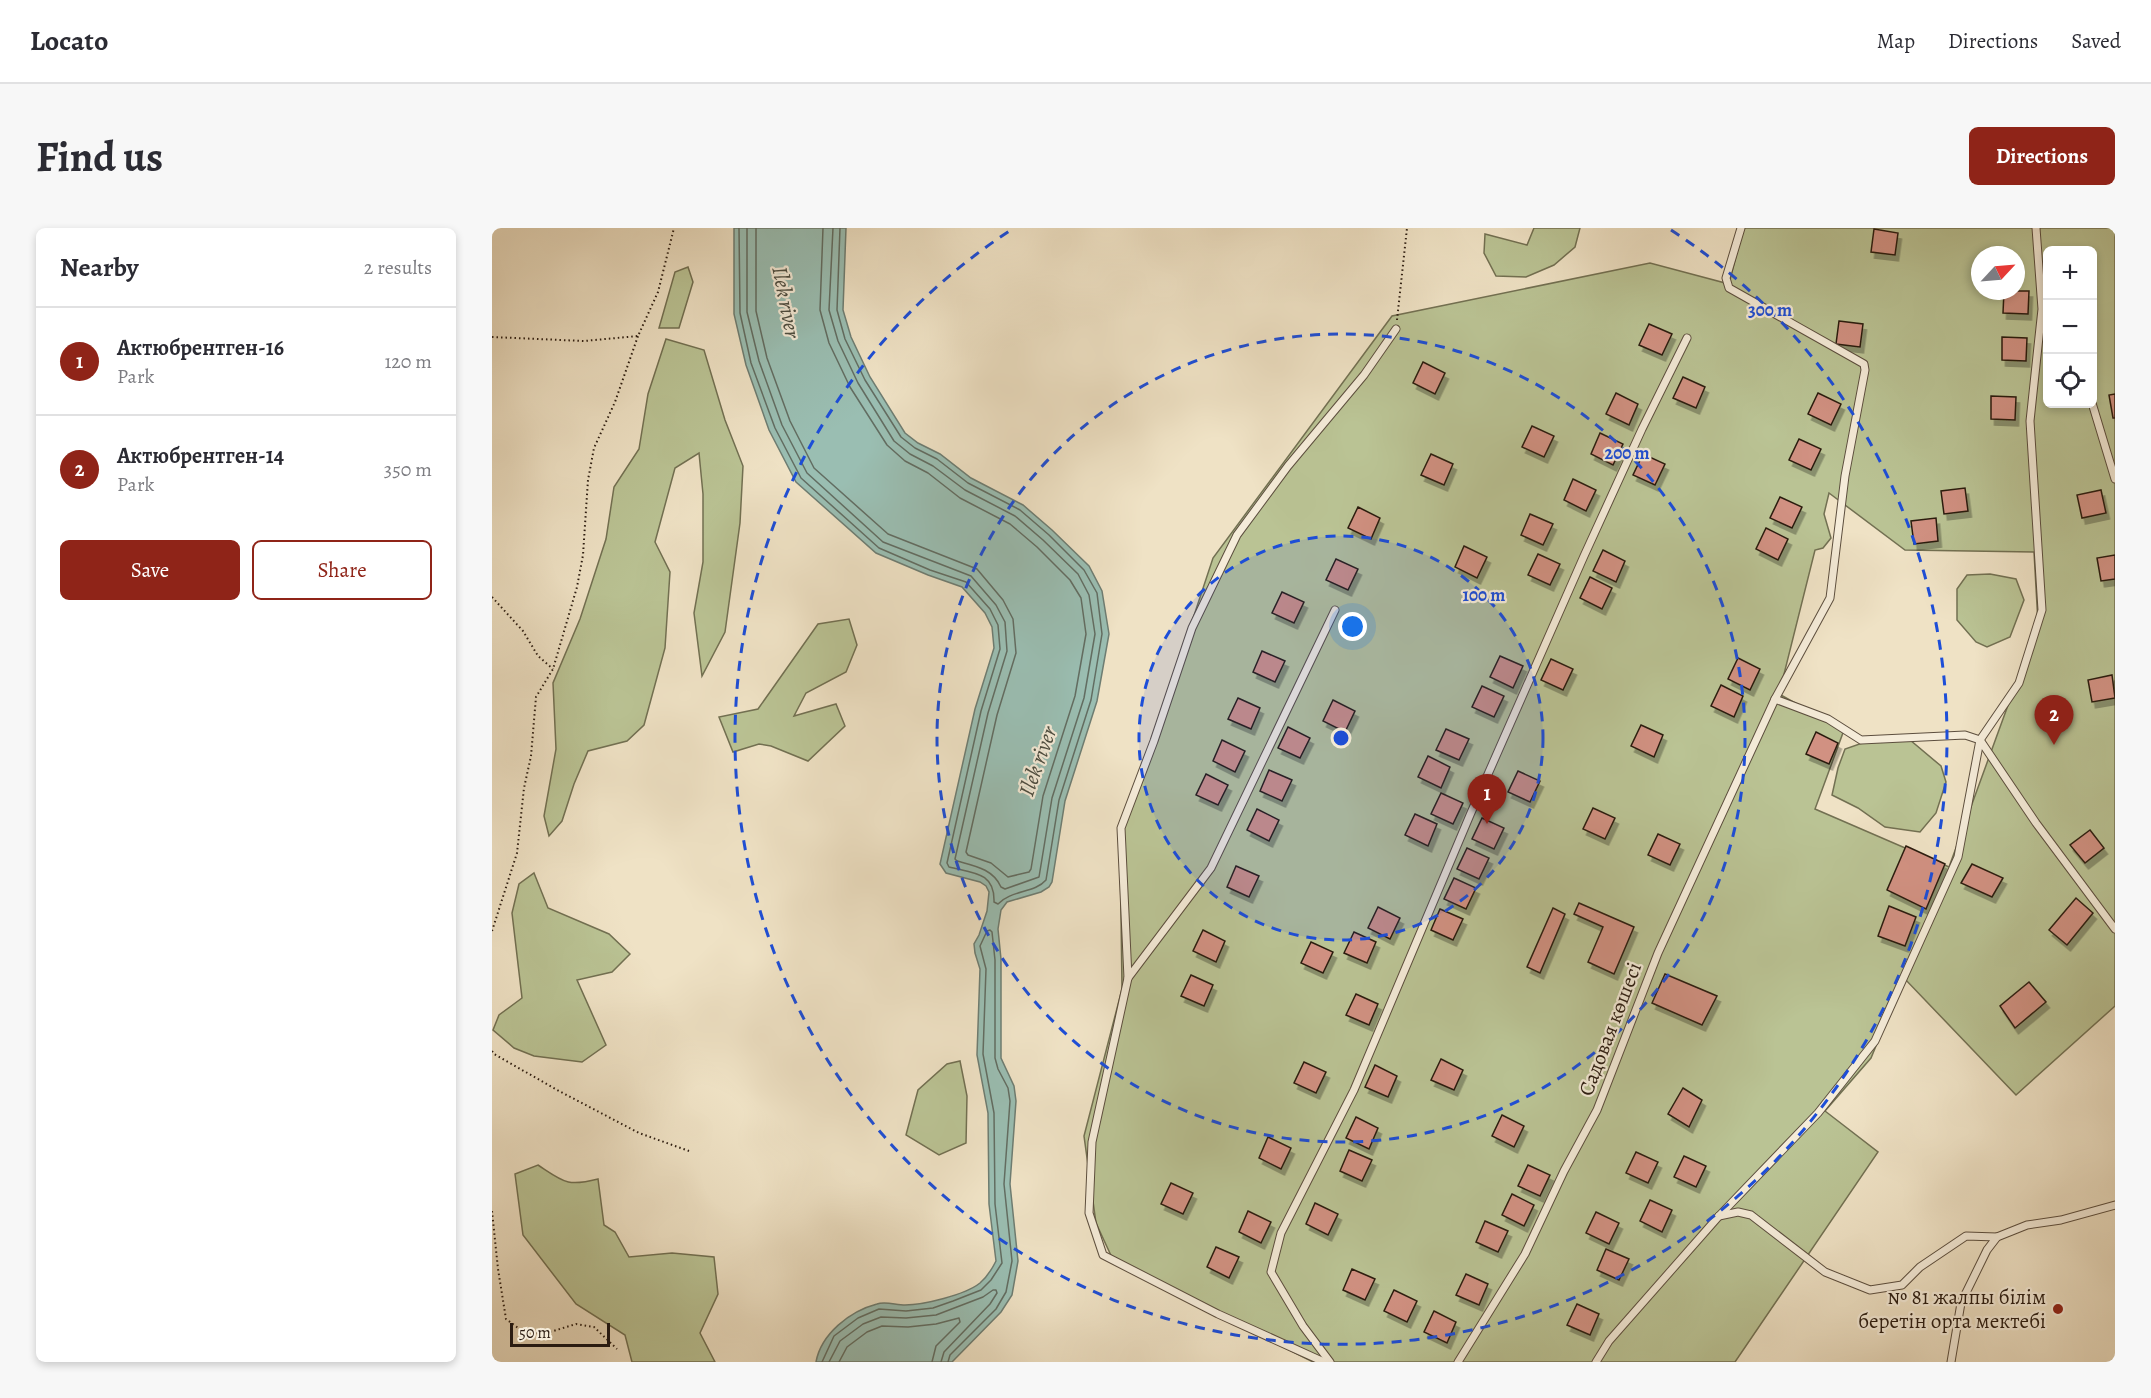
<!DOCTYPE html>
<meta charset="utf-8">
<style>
:root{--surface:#fff;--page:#f7f7f7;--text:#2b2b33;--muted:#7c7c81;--line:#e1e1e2;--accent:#8f2418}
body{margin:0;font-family:Alegreya,serif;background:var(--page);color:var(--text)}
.controls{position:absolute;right:18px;top:18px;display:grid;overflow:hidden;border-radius:9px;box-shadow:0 3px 9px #0003}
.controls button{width:54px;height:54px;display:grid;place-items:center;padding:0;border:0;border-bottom:2px solid var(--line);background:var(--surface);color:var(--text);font:30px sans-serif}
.compass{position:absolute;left:1479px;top:18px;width:54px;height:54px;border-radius:50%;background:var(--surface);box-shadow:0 3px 9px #0003;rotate:64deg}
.scale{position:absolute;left:18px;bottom:15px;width:100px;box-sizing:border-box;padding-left:6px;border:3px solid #2b1c11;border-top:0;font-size:16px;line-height:21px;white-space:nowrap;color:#2b1c11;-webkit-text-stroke:4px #f5ecd9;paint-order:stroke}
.you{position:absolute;left:861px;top:399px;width:21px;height:21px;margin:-15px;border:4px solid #fff;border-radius:50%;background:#1a73e8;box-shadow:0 0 0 9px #1a73e833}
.badge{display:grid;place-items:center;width:39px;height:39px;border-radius:50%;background:var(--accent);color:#fff;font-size:20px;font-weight:700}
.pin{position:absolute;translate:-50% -50px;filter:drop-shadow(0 2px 3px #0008)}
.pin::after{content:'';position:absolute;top:32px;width:21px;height:18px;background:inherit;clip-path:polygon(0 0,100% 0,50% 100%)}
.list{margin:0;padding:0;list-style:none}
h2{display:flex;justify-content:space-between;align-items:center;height:78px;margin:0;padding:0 24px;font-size:26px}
h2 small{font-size:20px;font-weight:400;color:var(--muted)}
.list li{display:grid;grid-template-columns:39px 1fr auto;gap:18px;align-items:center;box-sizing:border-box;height:108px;padding:0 24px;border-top:2px solid var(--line)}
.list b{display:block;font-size:22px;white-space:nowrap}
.list p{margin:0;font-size:20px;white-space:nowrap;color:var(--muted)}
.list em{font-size:20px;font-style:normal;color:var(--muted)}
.actions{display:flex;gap:12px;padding:18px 24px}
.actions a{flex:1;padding:14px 0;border:2px solid var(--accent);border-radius:9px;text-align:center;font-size:21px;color:var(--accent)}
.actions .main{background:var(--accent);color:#fff}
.icon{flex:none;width:33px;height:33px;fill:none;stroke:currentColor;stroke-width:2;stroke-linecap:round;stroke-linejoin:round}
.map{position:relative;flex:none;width:1623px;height:1134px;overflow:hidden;border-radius:9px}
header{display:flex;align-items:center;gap:36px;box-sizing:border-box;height:84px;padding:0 30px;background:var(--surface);border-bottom:2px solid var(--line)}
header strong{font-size:28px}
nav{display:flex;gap:33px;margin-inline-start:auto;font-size:21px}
.intro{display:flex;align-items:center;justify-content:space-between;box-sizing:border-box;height:144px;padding:0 36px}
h1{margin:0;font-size:42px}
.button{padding:15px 27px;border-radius:9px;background:var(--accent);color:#fff;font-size:21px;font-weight:700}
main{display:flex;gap:36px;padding:0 36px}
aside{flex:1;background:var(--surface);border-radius:9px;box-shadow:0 3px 9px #0003}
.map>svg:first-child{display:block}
</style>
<header>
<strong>Locato</strong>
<nav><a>Map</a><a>Directions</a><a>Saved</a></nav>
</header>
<div class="intro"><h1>Find us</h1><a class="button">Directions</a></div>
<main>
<aside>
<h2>Nearby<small>2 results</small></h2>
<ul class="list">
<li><span class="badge">1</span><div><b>Актюбрентген-16</b><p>Park</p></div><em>120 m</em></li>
<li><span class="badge">2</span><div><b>Актюбрентген-14</b><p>Park</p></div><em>350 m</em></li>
</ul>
<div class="actions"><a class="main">Save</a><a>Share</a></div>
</aside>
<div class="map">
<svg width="1623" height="1134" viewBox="0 0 1623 1134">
<defs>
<filter id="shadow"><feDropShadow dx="3.5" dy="6" stdDeviation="0" flood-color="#0004"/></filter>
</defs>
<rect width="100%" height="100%" fill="#efe2c5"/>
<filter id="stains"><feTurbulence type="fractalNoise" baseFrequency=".00333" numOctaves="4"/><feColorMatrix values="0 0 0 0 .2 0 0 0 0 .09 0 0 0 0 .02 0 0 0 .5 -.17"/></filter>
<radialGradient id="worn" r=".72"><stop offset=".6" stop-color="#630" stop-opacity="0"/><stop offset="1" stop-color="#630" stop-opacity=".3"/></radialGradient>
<!-- green -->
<g fill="#bac394" stroke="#727052" stroke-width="1.5" fill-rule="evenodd">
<polygon points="1042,0 1088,0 1083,19 1062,37 1034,49 1004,48 992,25 993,6 1035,17"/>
<path d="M1251,0H1623V778L1524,867L1412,750L1379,830L1333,883L1386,924L1243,1134H821L622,1034L604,995L592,908L630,761L628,611L721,330L900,88L1158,35L1237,56ZM1556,22H1600V176H1556ZM1488,27H1524V63H1488ZM1337,265L1413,322L1542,324L1546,395L1457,639L1323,581L1352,502L1287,466L1323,322L1331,320L1339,310L1332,286Z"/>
<polygon points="196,39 201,54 187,100 167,100 183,44"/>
<polygon points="174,111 212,122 233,192 251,238 248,295 233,404 210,448 202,385 211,334 211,266 207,225 183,240 163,314 178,344 173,420 152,497 135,513 96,523 82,556 70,593 57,608 52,588 64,521 61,455 88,391 114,311 122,259 147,221 156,166"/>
<polygon points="1498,346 1524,351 1532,372 1518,409 1495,419 1484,414 1465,392 1465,361 1475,347"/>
<polygon points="357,391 365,417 354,444 314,465 302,488 344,476 353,498 316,533 279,518 267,516 241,524 227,489 266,481 326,396"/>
<polygon points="1379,512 1418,512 1449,538 1454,554 1444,585 1428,604 1393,599 1366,580 1340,567 1346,540 1353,521"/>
<polygon points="42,645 56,680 117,706 138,726 120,744 85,752 114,817 90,834 42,828 22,820 1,802 7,787 30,770 20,685 27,656"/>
<polygon points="468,833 475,868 474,915 447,927 414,907 426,862 455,836"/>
<path d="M46,937C72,954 75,959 106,951L112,997L123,1004L137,1029L180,1025L222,1029L226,1066L208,1105L223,1134H140L133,1107L84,1076L31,1007L23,946Z"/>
</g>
<!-- water -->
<path fill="#9abeb2" stroke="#6e7d72" stroke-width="1.5" d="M242,0H354L351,82L359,109L378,149L413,205L426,215L448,226L479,250L531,277L560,302L597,338L610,363L617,406L605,473L573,573L560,654L557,659L549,664L515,674L509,682L506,701L509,731V830L522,858L524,873L518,956L526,1033L520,1067L509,1084L460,1134H324C329,1106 358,1083 385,1076C393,1073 404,1077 413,1077C431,1077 473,1067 488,1055C495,1049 500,1041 504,1033L497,976L496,885L485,827L488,741L483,725L482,716L487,707L495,683L497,664L494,658L488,654L454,645L448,636L483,481L502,420L500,399L493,385L470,359L436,347L384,325L304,254L277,202L254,137L242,86Z"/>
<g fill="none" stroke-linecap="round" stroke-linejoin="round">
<!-- shore -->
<g stroke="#626d62" stroke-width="1.5">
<path d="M247,0L248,85L259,135L283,200L309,250L387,320L438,342L474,354L498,381L506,397L508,421L489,483L455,635L457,639C481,645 503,644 502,674L506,676C519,662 543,665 554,652L567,572L599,472L610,406L605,365L592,342L557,307L528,282L476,255L445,231L423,220L409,209L373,152L353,111L345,82L348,0"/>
<path d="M255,0V84L267,133L290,197L315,245L391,314L479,348L504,377L513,394L515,423L496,485L463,631L465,633C483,638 501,641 509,659L513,661L547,649L560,570L592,470L603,406L597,367L586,346L551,312L523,288L473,262L441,238L418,226L402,213L366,155L346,113L337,82L341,0"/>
<polyline points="264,0 264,83 275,130 298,193 322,240 396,306 485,341 511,372 521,391 524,425 505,487 474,624 476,627 499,635 516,649 537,644 539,641 551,568 583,468 594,406 589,370 578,352 545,319 518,296 468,270 436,245 413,233 395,217 358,159 337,115 328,82 331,0"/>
<polyline points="330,1134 342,1108 366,1090 387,1081 414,1083 441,1080 461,1073 489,1062 499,1052 510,1035 503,976 502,885 491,826 494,741 488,718 495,703 498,702 500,704 503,732 503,830 506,841 516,860 518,873 512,956 520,1033 514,1064 504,1081 458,1127 456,1134"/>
<polyline points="337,1134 348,1113 371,1096 389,1089 414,1090 444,1087 491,1069 501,1062 504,1062 505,1065 498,1076 452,1124 449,1134"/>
<polyline points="347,1134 355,1119 375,1104 390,1098 416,1099 444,1096 467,1090 468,1094 444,1118 440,1134"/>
</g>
</g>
<!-- building -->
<g fill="#d19182" stroke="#2b1c11" stroke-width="1.5" filter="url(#shadow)">
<polygon points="1382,1 1406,5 1403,27 1379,24"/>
<polygon points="1512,63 1537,63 1536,86 1511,85"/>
<polygon points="1347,93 1371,96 1368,119 1344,116"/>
<polygon points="1157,96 1180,106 1170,127 1147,117"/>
<polygon points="1510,109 1535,110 1534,133 1510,132"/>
<polygon points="931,134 953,145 943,166 921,155"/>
<polygon points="1191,149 1213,159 1204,180 1181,170"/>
<polygon points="1124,165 1146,176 1137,197 1114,186"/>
<polygon points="1326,165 1349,176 1339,197 1316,186"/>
<polygon points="1623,166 1623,190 1621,190 1617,167"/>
<polygon points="1499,168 1524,169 1523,192 1499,191"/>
<polygon points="1040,198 1062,208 1052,229 1030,219"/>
<polygon points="1108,205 1131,216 1121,237 1099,226"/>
<polygon points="1307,211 1329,221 1319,242 1297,232"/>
<polygon points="939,226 961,236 952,257 929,247"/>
<polygon points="1151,226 1173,236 1163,257 1141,247"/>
<polygon points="1081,251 1104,262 1094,283 1072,272"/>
<polygon points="1473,260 1476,283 1452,286 1449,263"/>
<polygon points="1609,262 1614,285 1590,290 1585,267"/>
<polygon points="1288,269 1310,279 1300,300 1278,290"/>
<polygon points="866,279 888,290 879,311 856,300"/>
<polygon points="1038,286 1061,296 1051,317 1029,307"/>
<polygon points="1444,290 1446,313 1422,316 1419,293"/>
<polygon points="1274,300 1296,311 1286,332 1264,321"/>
<polygon points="972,318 995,329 985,350 963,339"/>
<polygon points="1111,322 1133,333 1124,354 1101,343"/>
<polygon points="1046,326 1068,336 1058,357 1036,347"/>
<polygon points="1623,327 1623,351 1609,353 1605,330"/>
<polygon points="844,331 866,341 856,362 834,352"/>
<polygon points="1098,349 1120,360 1110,381 1088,370"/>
<polygon points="790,364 812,374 802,395 780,385"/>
<polygon points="770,423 793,433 783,454 761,444"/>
<polygon points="1008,428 1031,438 1021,460 998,449"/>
<polygon points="1246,430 1268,441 1258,462 1236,451"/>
<polygon points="1059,431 1081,441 1071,462 1049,452"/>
<polygon points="1620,447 1623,470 1600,474 1596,452"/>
<polygon points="1229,457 1251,468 1242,489 1219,478"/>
<polygon points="990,458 1012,468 1002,489 980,479"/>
<polygon points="746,470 768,480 759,501 736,491"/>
<polygon points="841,472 863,483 853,504 831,493"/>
<polygon points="1149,497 1171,507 1162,529 1139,518"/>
<polygon points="796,499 818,510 808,530 786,520"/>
<polygon points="954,501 977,511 967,532 944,522"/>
<polygon points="1324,504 1346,515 1337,536 1314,526"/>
<polygon points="730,512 753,523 743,544 721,533"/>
<polygon points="936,528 958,539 949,560 926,549"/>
<polygon points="777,542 800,552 790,573 768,563"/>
<polygon points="1026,543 1048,553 1038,574 1016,564"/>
<polygon points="714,546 736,557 726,577 704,567"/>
<polygon points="949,565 971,575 961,596 939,586"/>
<polygon points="1101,580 1123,590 1113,611 1091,601"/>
<polygon points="765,581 787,592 777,613 755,602"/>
<polygon points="923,586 945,596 936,618 913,607"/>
<polygon points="990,590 1012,600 1002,621 980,611"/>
<polygon points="1598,602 1612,620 1593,635 1578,617"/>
<polygon points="1166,606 1188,616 1178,637 1156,627"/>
<polygon points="1414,618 1453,636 1434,681 1395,662"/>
<polygon points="975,620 997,630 987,651 965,641"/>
<polygon points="1480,636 1511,650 1500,669 1469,655"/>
<polygon points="744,638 767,648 757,669 735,659"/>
<polygon points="962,650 984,660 974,681 952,671"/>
<polygon points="1584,670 1601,685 1575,717 1557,702"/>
<polygon points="1087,675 1142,699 1122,746 1096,734 1111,699 1082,686"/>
<polygon points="1397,678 1424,689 1413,718 1386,708"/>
<polygon points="886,679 908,690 898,711 876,700"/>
<polygon points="1061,680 1073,686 1048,745 1035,739"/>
<polygon points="948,681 971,691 961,712 939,702"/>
<polygon points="711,702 733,713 724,734 701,723"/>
<polygon points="862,704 884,714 875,735 852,725"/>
<polygon points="819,714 841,724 831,745 809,735"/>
<polygon points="1173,746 1225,768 1210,797 1160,775"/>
<polygon points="699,747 721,757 712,778 689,768"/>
<polygon points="1537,754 1554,774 1523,800 1508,778"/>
<polygon points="864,766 886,776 877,797 854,787"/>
<polygon points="949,831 971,842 962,862 939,852"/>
<polygon points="812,834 834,844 824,865 802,855"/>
<polygon points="883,837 905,848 896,869 873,859"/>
<polygon points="1191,860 1210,872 1197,899 1176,886"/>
<polygon points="1010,887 1032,898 1022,919 1000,908"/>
<polygon points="864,889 886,900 877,921 854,910"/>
<polygon points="776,909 799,920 789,941 767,930"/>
<polygon points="857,922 880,932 870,953 848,943"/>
<polygon points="1144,924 1166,934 1156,955 1134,945"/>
<polygon points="1192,928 1214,938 1204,959 1182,949"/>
<polygon points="1036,937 1058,947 1048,968 1026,958"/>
<polygon points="679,955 701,965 691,986 669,976"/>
<polygon points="1020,966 1042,977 1032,998 1010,987"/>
<polygon points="1158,972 1180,982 1170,1004 1148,993"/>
<polygon points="823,975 846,986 836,1007 814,996"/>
<polygon points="756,983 779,994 769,1015 747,1004"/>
<polygon points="1104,984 1127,995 1117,1016 1094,1005"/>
<polygon points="993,993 1016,1003 1006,1024 984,1014"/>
<polygon points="724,1019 747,1029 737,1050 715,1039"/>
<polygon points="1114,1021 1137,1031 1127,1052 1105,1042"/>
<polygon points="860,1041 883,1051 873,1072 851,1062"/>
<polygon points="974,1046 996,1056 987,1077 964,1067"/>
<polygon points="902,1062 925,1073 915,1094 892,1083"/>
<polygon points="1085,1076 1107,1086 1098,1107 1075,1097"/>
<polygon points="942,1083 964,1094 955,1115 932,1104"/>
</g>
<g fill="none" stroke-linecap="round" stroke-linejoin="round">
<!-- lane casing -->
<g stroke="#5c4e3e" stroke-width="9">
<g id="lane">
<polyline points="1249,0 1234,50 1237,60 1372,136 1373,142 1353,248 1338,370 1283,471 1336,491 1369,512 1473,507 1488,512 1544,595 1623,701"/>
<polyline points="1600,175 1623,251"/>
<polyline points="636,750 629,600 662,513 700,400 745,307 796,238 872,147 904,101"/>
<polyline points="1227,988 1246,984 1259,987 1333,1044 1378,1062 1410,1057 1428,1039 1474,1008 1505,1009"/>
<polyline points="832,1134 726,1086 611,1027 597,985 600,914 636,750 719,640 843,382"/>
<polyline points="838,1134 811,1098 779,1044 789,1005 862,862 978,587 1092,328 1150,201 1195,110"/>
<polyline points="966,1134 1033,1026 1072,943 1105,882 1166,725 1283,471"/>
<polyline points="1104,1134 1117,1113 1227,988 1326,885 1383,813 1466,629 1488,512 1527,455 1550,382 1538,193 1550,81 1544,0"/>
<polyline points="1459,1134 1469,1075 1495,1022 1505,1009 1535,997 1569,992 1623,977"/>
</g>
</g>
<!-- path -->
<g stroke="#2b1c11" stroke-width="2" stroke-dasharray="1.5 3" stroke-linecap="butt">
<polyline points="905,92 915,0"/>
<polyline points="0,109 92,113 146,108 166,64 182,0"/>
<polyline points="0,369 31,403 46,428 61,441"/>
<polyline points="0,703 25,625 32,560 39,528 44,469 61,441 85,359 91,327 96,252 102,220 123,174 146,108"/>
<polyline points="0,823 2,826 67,863 147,905 197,923"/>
<polyline points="0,983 6,1041 14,1091 33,1105 58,1104 84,1096 102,1099 125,1121"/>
</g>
<!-- lane -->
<use href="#lane" stroke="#f5ecd9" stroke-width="7"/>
</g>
<!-- distance rings -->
<circle cx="849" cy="510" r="202" fill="#1d4ed8" fill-opacity=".12"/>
<g fill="none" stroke="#1d4ed8" stroke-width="3" stroke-dasharray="10 8">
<circle cx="849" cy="510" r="202"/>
<circle cx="849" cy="510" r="404"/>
<path d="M1179 2A606 606 0 1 1 519 2"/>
</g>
<!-- markers -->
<circle fill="#8f2418" stroke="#f5ecd9" stroke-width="2" cx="1566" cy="1081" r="6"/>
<g text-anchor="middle" stroke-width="4.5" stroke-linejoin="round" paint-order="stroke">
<!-- street labels -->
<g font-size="21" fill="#2b1c11" stroke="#f5ecd9">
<text transform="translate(1118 801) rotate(-69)" y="7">Садовая көшесі</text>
</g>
<!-- poi labels -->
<g font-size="21" fill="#2b1c11" stroke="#f5ecd9" text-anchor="end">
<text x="1554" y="1076">№ 81 жалпы білім<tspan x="1554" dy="24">беретін орта мектебі</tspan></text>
</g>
<!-- water labels -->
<g font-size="22" font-style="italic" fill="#4c4d41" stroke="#f5ecd9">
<text transform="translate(295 74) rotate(79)" y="8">Ilek river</text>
<text transform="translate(545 533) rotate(-70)" y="8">Ilek river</text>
</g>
</g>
<circle cx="849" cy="510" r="9" fill="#1d4ed8" stroke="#f5ecd9" stroke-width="3"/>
<g font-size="18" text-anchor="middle" font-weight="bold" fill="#1d4ed8" stroke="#f5ecd9" stroke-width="4.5" stroke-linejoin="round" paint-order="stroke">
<text x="1278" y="88">300 m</text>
<text x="1135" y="231">200 m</text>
<text x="992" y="373">100 m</text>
</g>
<rect width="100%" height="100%" filter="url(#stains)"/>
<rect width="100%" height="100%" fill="url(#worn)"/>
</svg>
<div class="controls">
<button>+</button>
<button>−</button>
<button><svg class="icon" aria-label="locate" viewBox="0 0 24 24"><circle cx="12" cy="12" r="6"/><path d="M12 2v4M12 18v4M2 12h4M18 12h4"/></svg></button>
</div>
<svg class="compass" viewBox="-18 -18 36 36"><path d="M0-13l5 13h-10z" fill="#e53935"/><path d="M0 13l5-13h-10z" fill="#7c7c81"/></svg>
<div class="scale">50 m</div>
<div class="you"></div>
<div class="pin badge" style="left:995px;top:596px">1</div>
<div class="pin badge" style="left:1562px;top:517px">2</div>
</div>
</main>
